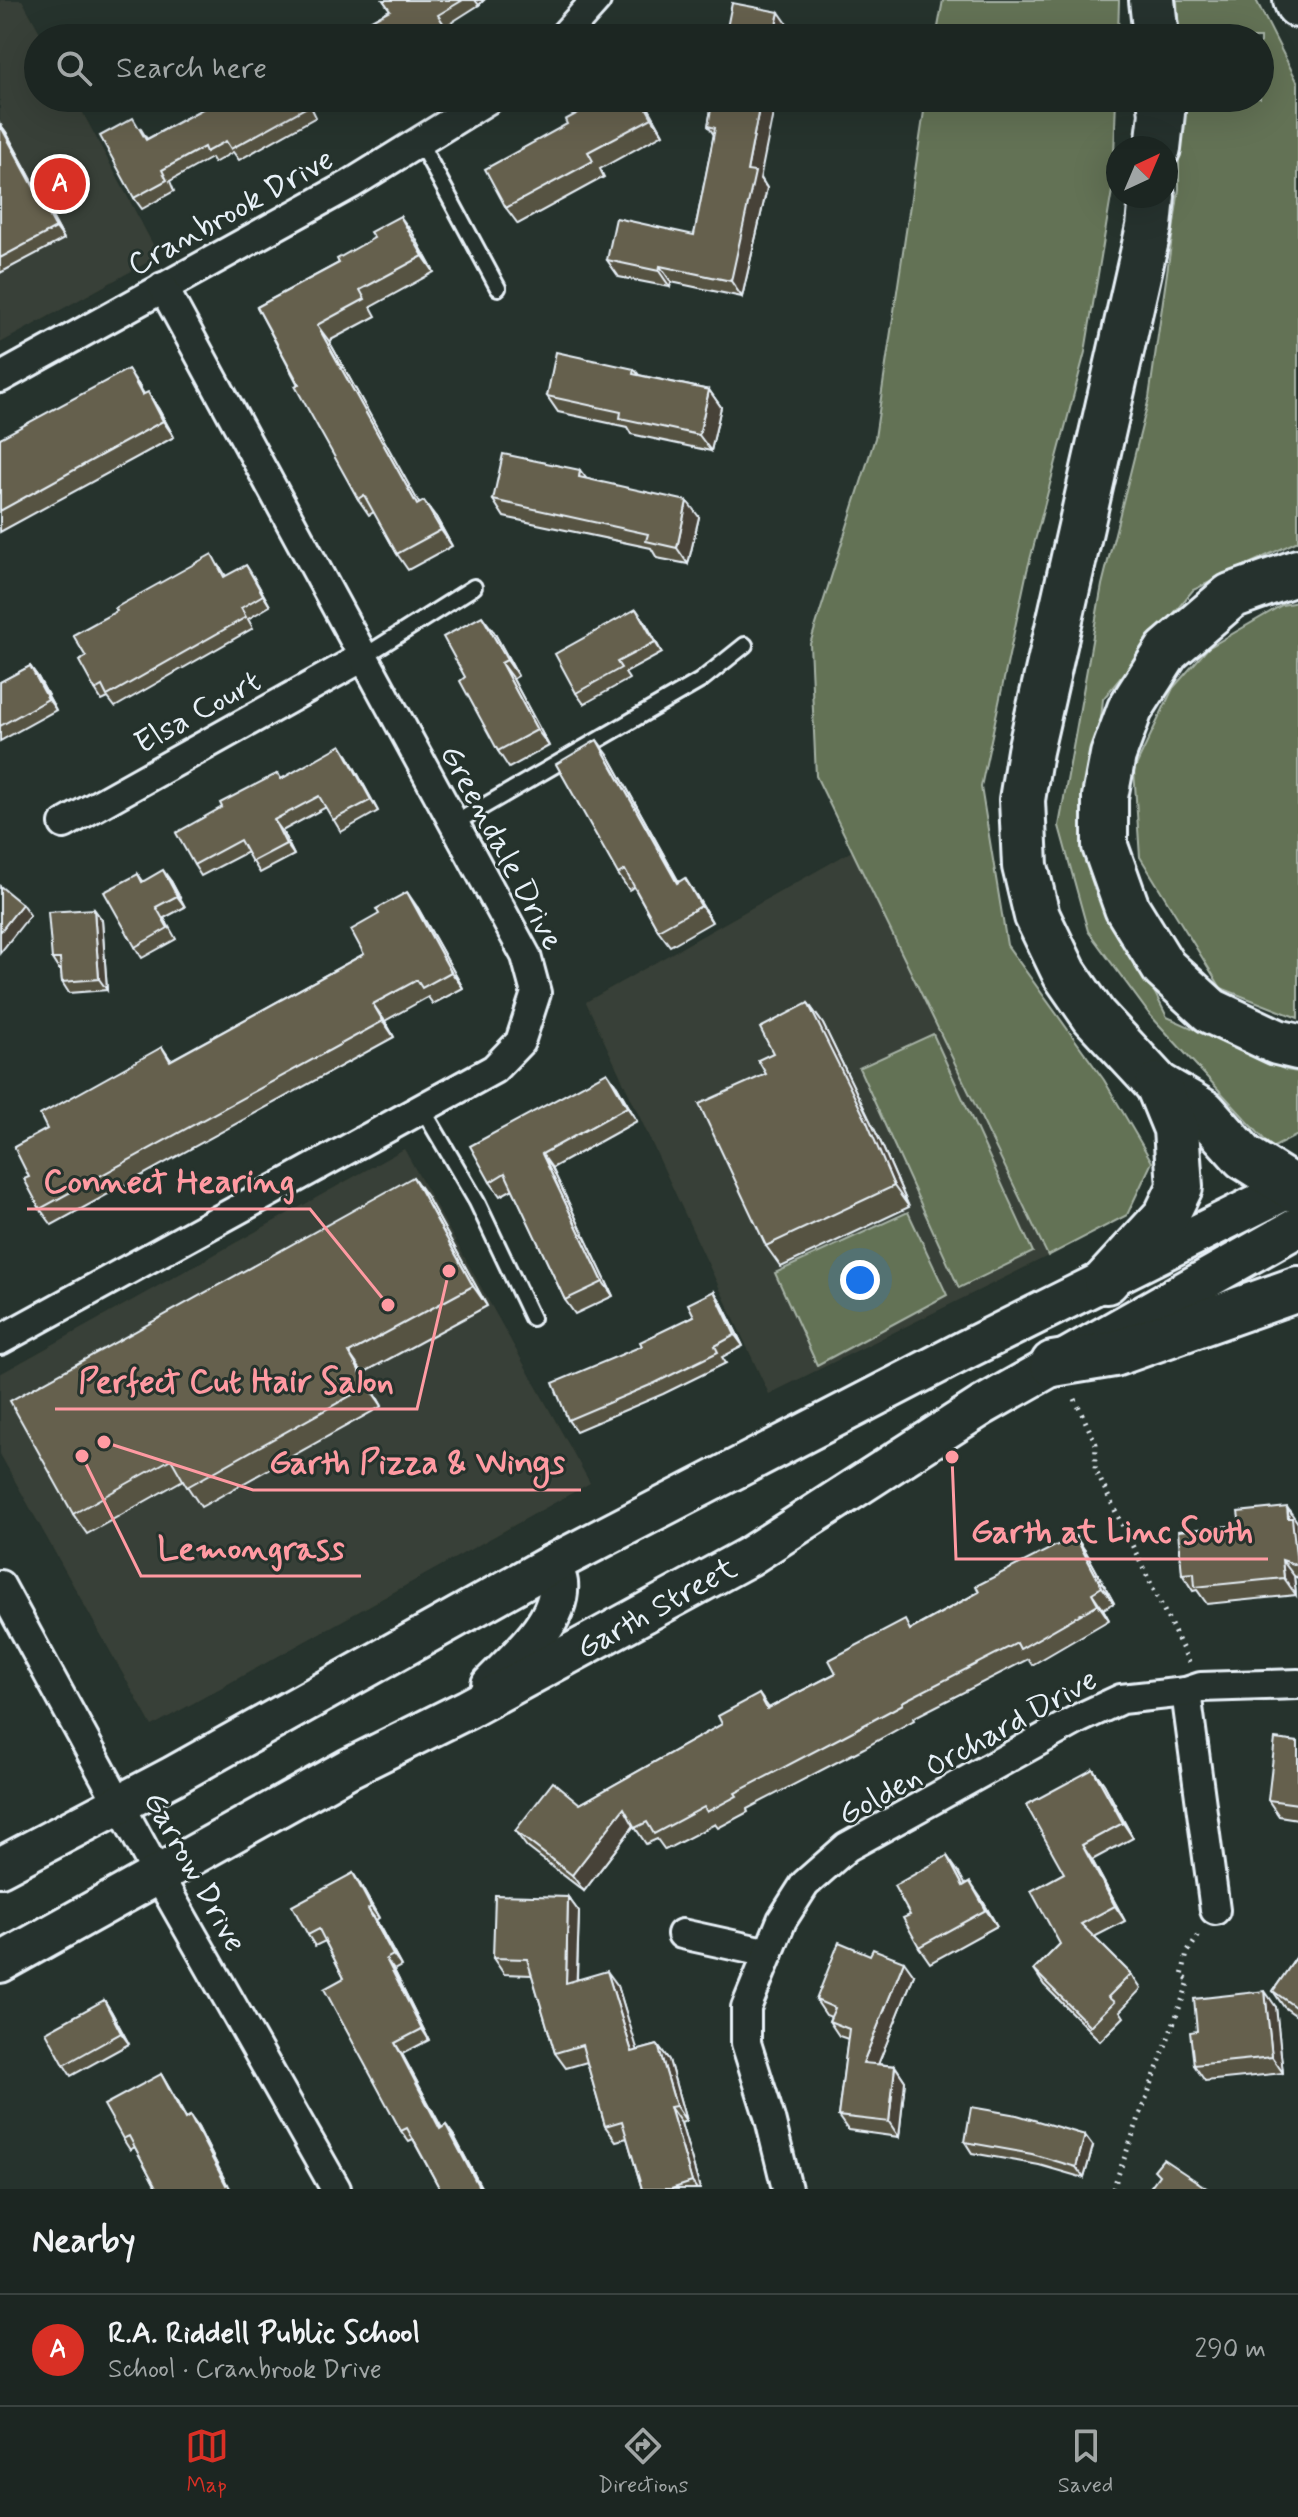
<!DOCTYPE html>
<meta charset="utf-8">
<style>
:root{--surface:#1c2622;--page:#29322f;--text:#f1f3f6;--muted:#a0a5a5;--line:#3a4340;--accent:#d93025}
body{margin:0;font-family:Mynerve,sans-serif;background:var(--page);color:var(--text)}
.compass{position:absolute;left:1106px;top:136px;width:72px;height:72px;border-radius:50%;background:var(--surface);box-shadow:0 8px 32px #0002;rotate:44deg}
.you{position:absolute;left:860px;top:1280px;width:28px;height:28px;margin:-20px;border:6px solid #fff;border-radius:50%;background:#1a73e8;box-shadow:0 0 0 12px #1a73e833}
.badge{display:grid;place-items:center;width:52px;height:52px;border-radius:50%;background:var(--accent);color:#fff;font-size:26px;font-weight:700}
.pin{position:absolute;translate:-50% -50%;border:4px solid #fff;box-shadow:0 2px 8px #0006}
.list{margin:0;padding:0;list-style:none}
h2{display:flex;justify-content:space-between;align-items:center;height:104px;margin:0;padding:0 32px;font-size:34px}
h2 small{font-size:26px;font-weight:400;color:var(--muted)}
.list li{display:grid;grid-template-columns:52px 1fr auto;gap:24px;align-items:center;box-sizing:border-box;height:112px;padding:0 32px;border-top:2px solid var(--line)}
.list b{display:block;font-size:30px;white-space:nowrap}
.list p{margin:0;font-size:26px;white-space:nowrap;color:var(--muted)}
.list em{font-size:26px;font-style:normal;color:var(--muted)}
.icon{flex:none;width:44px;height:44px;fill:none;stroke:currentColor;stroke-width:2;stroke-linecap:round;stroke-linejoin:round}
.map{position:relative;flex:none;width:1298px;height:2189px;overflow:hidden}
.search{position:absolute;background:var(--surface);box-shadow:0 8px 32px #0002;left:24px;right:24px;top:24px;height:88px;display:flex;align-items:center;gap:20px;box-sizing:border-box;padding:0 28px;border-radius:44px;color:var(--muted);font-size:30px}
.sheet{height:216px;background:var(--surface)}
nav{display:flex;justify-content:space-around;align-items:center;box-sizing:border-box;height:112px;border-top:2px solid var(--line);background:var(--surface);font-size:22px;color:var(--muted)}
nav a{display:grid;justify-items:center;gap:4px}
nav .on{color:var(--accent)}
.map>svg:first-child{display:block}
</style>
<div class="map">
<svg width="1298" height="2189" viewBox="0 0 1298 2189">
<rect width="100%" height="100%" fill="#26332d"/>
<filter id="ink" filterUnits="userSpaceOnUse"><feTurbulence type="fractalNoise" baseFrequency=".0125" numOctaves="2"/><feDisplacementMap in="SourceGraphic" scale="16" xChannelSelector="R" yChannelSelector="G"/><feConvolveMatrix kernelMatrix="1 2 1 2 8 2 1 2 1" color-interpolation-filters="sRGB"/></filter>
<g filter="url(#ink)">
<!-- built -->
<g fill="#394037">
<polygon points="0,0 22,0 43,38 38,38 38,98 75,98 159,256 0,343"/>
<polygon points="852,851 1048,1256 769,1394 586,1002"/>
<polygon points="404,1149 590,1483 152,1726 0,1454 0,1374"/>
</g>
<!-- green -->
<g fill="#637254" stroke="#a6b2a6" stroke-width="2">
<polygon points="943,0 1119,0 1118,38 936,38"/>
<polygon points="1177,0 1256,0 1298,83 1298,541 1193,590 1103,699 1087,858 1167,1017 1286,1070 1298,1072 1298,1135 1272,1148 1150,1015 1088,931 1059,826 1102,585 1149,398 1179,189 1179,98 1260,98 1260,38 1179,38"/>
<polygon points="926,98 1116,98 1113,185 1085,352 1027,571 981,787 1007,945 1104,1080 1152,1162 1127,1215 1048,1256 816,776 810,644 875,438"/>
<polygon points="1298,602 1298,1018 1221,988 1140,857 1134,770 1173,688 1208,648 1282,605"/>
<polygon points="933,1034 1033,1252 959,1288 859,1068"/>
<polygon points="908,1212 947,1295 817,1365 775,1273"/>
</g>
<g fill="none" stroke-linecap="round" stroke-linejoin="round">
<!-- lane casing -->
<g stroke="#e8f1f8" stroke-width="20">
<g id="lane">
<polyline points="420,143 498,288"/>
<polyline points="363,657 474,587"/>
<polyline points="453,824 700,681 745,645"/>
<polyline points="422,1108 477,1202 532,1318"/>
</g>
</g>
<!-- street casing -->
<g stroke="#e8f1f8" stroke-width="34">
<g id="street">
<polyline points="562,38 596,0"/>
<polyline points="0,378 351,184 490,98"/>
<polyline points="64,824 363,657"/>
<polyline points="0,1340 494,1069 520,1042 536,993 526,956 163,287"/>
<polyline points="0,1585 158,1875 336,2189"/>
<polyline points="1186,1692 1215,1910"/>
<polyline points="682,1934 769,1953"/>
<polyline points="787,2189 770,2119 746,2043 746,2008 782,1920 805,1884 847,1847 1080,1718 1121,1699 1186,1692 1201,1687 1298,1684"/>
</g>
</g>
<!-- secondary casing -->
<g stroke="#e8f1f8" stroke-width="44">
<g id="secondary">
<path d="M491,1685C515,1660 562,1621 558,1583C557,1577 554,1570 552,1564"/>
<polyline points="0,1867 173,1776 552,1564 967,1349 1298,1184"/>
<polyline points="0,1963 349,1768 468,1709 748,1557 982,1406 1298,1227"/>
</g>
</g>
<!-- highway casing -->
<g stroke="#e8f1f8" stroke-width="50">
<g id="highway">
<polyline points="1152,0 1156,38"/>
<polyline points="1296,0 1298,5"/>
<polyline points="1158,148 1162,113 1160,98"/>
<polyline points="1152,196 1149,227 1030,751 1022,800 1025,866 1037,916 1065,974 1094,1016 1158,1085 1204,1112 1244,1157 1298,1191"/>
<polyline points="1298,572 1231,596 1167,651 1130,709 1113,755 1105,797 1105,846 1127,908 1164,968 1211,1011 1277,1042 1298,1047"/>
<polyline points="1106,1281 1166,1216 1180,1187 1176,1129 1158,1085"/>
<polyline points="1053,1364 1114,1354 1298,1289"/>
</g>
</g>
<!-- path -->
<g stroke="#e8f1f8" stroke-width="5" stroke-dasharray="2 6" stroke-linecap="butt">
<polyline points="1075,1399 1096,1444 1095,1469 1189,1662"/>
<polyline points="1113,2189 1189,1981 1182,1976 1187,1953 1201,1932"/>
</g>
<!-- lane -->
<use href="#lane" stroke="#26332d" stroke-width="14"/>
<!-- street -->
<use href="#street" stroke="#26332d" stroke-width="28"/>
<!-- secondary -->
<use href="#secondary" stroke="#26332d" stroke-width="38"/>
<!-- highway -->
<use href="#highway" stroke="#26332d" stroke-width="44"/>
</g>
<!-- wall -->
<g fill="#575343" stroke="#e8f1f8" stroke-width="2">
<polygon points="383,0 484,0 479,5 446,26 453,37 451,38 339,38 390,10"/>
<polygon points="204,98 332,98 312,109 316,117 239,160 233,152 214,163 211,158 170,181 174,191 142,209 134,198 141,129 147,139 208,106"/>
<polygon points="643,98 663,134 600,169 604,177 518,224 506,208"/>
<polygon points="713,98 767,188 742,297 671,282 670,287 619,277 607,260 694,235 714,135 708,126"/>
<polygon points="0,124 6,132 64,239 0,273"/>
<polygon points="412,232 434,272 371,307 376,316 329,341 419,504 436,517 452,546 408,570 397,554 374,512 369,515 358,499 257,307 339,263"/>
<polygon points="634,369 639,375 709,390 721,407 711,451 631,434 627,427 558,412 547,396"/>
<polygon points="138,384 144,394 158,408 174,437 0,532 0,438"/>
<polygon points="587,479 699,517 688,564 657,558 651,548 504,517 493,500"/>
<polygon points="219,565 226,576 253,576 270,606 248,619 253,628 115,707 108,698 102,701 95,690"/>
<polygon points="644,620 662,653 625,673 629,679 584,704 576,693"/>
<polygon points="494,632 518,676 513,679 549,746 509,768 498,751 465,677"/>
<polygon points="30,666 38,677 56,710 0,741 0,682"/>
<polygon points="348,756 378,811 341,832 326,807 282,831 294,855 260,873 247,852 201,876 194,865 282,778"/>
<polygon points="609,756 679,882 696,895 712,922 670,946 658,930 634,887 629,890 618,874"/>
<polygon points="138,874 143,881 171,881 185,907 164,918 176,939 142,958 135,947"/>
<polygon points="418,908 463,988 433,1004 428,997 385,1021 394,1037 52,1225 40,1209 29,1177 47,1129 162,1047 171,1060 364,954"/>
<polygon points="94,909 102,920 107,990 69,993 62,982 61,970 59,970 52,959"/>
<polygon points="808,1003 823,1024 881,1143 909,1207 781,1267 766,1246 766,1074 773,1053"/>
<polygon points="617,1086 637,1121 552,1168 613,1296 575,1314 565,1300 513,1189 500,1196 490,1182"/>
<polygon points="413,1177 427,1197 487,1306 363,1373 382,1406 201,1507 183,1480 87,1534 73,1514"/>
<polygon points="714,1291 721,1302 743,1346 722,1357 726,1363 663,1394 576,1431 568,1420 642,1346 694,1316"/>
<polygon points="1298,1523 1298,1578 1294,1576 1296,1595 1207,1604 1197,1590 1193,1591 1182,1574"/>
<polygon points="1075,1536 1086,1552 1114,1603 1103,1609 1109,1620 1032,1665 1028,1659 913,1718 914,1720 864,1748 747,1809 748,1812 718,1828 715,1824 665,1850 657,1839 646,1844 634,1826 584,1891 527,1847 515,1831 580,1804 722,1724 759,1694 769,1708 836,1673 911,1629 979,1592"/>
<polygon points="1298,1742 1298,1819 1279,1816 1268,1800"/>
<polygon points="1093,1769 1104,1784 1133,1838 1092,1860 1125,1921 1094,1937 1131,1974 1141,1989 1120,2011 1124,2017 1100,2041 1044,1985 1034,1970 1060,1944 1064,1873"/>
<polygon points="947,1856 965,1885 981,1898 997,1926 930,1963 919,1947 910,1915"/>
<polygon points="353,1873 360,1884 379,1918 376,1920 401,1966 394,1970 429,2040 402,2054 442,2128 446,2125 454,2136 482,2189 440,2189 413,2140 409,2142 401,2131 344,1978 325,1941 315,1946 308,1935"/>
<polygon points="568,1897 579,1912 577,1979 618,1986 637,2051 658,2045 669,2060 686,2121 681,2123 700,2189 642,2189 627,2138 616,2141 605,2126 587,2062 566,2068 555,2053 532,1975 504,1974 493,1958"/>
<polygon points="1298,1955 1298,2017 1284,2007 1273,1991"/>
<polygon points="914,1975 878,2064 895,2066 905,2081 899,2137 848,2130 838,2116 848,2039 839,2036 829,2021 831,2017 826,2015 816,2000"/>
<polygon points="104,2000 111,2011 129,2044 71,2076 64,2065"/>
<polygon points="1276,2007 1283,2073 1205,2081 1194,2065 1197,2031"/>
<polygon points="161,2074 168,2086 186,2118 190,2116 198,2127 227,2184 231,2189 157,2189 135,2147 130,2150 123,2139"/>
<polygon points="965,2142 1093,2146 1084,2178 1039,2165 972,2153"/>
</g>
<!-- shaded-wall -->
<g fill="#474337" stroke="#e8f1f8" stroke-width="2">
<polygon points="475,0 484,0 479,5"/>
<polygon points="779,12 790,28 788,38 773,38"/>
<polygon points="641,98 643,98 663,134 652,118"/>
<polygon points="761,98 776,98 760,179 767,188 742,297 731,281 747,171"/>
<polygon points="0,124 6,132 64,239 56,228"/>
<polygon points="400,216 412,232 434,272 423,256"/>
<polygon points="660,266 671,282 670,287 659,271"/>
<polygon points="317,325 329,341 429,521 417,505"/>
<polygon points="128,369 138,384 153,411 142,395"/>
<polygon points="709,390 721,407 711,451 699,435"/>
<polygon points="148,392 158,408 174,437 163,421"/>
<polygon points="580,470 592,486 579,477"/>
<polygon points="424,501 436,517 452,546 441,530"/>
<polygon points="687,501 699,517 688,564 677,548"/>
<polygon points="246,565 253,576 270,606 263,595"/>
<polygon points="636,609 644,620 662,653 655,642"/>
<polygon points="482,616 494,632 518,676 507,660"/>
<polygon points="501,663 513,679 549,746 537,730"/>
<polygon points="30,666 38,677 56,710 48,699"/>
<polygon points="597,740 609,756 688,899 677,883"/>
<polygon points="341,745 348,756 378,811 371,800"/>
<polygon points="274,820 282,831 294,855 286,844"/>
<polygon points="163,870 171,881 185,907 177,896"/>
<polygon points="685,878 696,895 712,922 701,906"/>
<polygon points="407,892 418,908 463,988 451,972"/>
<polygon points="22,904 30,915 0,953 0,932"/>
<polygon points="94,909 102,920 107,990 99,979"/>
<polygon points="808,1003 823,1024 881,1143 909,1207 894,1186"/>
<polygon points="373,1004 385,1021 394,1037 383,1021"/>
<polygon points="607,1072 617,1086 637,1121 627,1107"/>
<polygon points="542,1154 552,1168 613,1296 603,1282"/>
<polygon points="413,1177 427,1197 487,1306 473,1286"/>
<polygon points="714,1291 721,1302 743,1346 735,1335"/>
<polygon points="349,1353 363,1373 382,1406 368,1386"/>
<polygon points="1287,1507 1298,1523 1298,1567 1297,1565"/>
<polygon points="1075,1536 1086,1552 1114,1603 1102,1587"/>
<polygon points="1282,1560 1294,1576 1296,1595 1284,1578"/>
<polygon points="1092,1593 1103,1609 1109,1620 1098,1604"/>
<polygon points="1093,1769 1104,1784 1133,1838 1123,1823"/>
<polygon points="624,1808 635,1824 584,1891 572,1875"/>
<polygon points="1082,1845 1092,1860 1125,1921 1115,1906"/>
<polygon points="947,1856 959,1873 975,1902 963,1886"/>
<polygon points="353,1873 360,1884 379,1918 371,1907"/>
<polygon points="970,1882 981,1898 997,1926 986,1910"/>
<polygon points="568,1897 579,1912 576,1998 566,1983"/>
<polygon points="368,1909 376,1920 401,1966 393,1955"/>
<polygon points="386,1959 394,1970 429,2040 422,2029"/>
<polygon points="904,1961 914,1975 873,2077 863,2063"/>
<polygon points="607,1971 618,1986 643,2068 632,2052"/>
<polygon points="1265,1991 1276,2007 1283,2073 1272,2057"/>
<polygon points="104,2000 111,2011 129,2044 121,2033"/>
<polygon points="395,2043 402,2054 448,2140 440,2129"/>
<polygon points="658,2045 669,2060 686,2121 676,2106"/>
<polygon points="895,2066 905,2081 899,2137 889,2122"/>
<polygon points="161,2074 168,2086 193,2130 185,2119"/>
<polygon points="670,2107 681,2123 700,2189 697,2189 692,2182"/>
<polygon points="190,2116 198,2127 229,2189 228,2189"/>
<polygon points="446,2125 454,2136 482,2189 480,2189"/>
<polygon points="1085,2135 1093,2146 1084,2178 1076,2167"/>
</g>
<!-- building -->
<g fill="#65604e" stroke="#e8f1f8" stroke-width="2">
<polygon points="383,0 463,0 438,15 445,26 426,38 339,38 390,10"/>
<polygon points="732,3 779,12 773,38 725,38"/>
<polygon points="204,98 304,98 309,106 231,149 226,141 206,152 204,147 162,170 167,180 134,198 100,136 133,118 146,140 208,106"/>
<polygon points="601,98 641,98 652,118 588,152 593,161 506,208 485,169 567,124 565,120 602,100"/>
<polygon points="713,98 761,98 747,171 755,172 731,281 660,266 659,271 607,260 616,218 694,235 715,128 708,126"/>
<polygon points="0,125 56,228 0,258"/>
<polygon points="400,216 423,256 360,290 365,299 317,325 417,505 424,501 441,530 397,554 364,495 358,499 295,386 299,384 257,307 339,263 337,259 374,238 370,232"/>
<polygon points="556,352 634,369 633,374 709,390 699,435 620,418 621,412 547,396"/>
<polygon points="128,369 142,395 148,392 163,421 0,511 0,438"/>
<polygon points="503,454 580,470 579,477 687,501 677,548 646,541 648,534 493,500"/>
<polygon points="212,554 224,577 246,565 263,595 241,608 246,617 107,696 102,686 95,690 79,661 86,657 73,635 117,611 115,608"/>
<polygon points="636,609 655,642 617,662 621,668 576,693 555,654"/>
<polygon points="482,616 507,660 501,663 537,730 498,751 460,681 465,677 443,637"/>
<polygon points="30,666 48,699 0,726 0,682"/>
<polygon points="597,740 677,883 685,878 701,906 658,930 625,870 618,874 556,764"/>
<polygon points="341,745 371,800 333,820 319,796 274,820 286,844 252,862 240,840 194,865 176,833 222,807 220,803 278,773 281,779"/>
<polygon points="163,870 177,896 156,907 168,928 135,947 104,892 138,874 142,882"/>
<polygon points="0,886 22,904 0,932"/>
<polygon points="407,892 451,972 422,988 417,980 373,1004 383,1021 40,1209 24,1179 29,1177 14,1147 47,1129 40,1115 162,1047 170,1061 364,954 351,930 379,914 376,909"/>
<polygon points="94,909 99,979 62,982 60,959 52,959 48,912"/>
<polygon points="808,1003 867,1122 894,1186 766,1246 699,1104 766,1074 758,1060 773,1053 760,1028"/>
<polygon points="607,1072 627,1107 542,1154 603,1282 565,1300 505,1173 490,1182 470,1146"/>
<polygon points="413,1177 473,1286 349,1353 368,1386 187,1487 171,1459 73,1514 10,1401"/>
<polygon points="714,1291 735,1335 715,1346 718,1352 655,1383 568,1420 553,1383 642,1346 640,1342 694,1316 688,1304"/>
<polygon points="1287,1507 1288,1518 1292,1518 1297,1565 1282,1560 1284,1578 1195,1587 1194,1573 1182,1574 1178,1531 1240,1525 1238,1512"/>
<polygon points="1075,1536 1102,1587 1092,1593 1098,1604 1020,1649 1017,1643 902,1702 903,1704 853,1731 735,1793 737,1796 707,1812 704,1807 654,1834 647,1822 635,1828 624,1808 572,1875 515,1831 553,1782 580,1804 722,1724 718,1716 759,1694 767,1709 836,1673 829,1660 905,1620 910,1630 979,1592 976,1586"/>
<polygon points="1275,1739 1298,1742 1298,1804 1268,1800"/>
<polygon points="1093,1769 1123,1823 1082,1845 1115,1906 1081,1924 1131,1974 1108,1997 1114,2002 1090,2026 1034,1970 1060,1944 1031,1891 1064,1873 1026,1805"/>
<polygon points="947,1856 963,1886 970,1882 986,1910 919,1947 903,1918 910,1915 894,1886"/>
<polygon points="353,1873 371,1907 368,1909 393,1955 386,1959 422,2029 395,2043 440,2129 446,2125 480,2189 440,2189 407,2128 401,2131 324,1989 344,1978 319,1929 308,1935 292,1906"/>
<polygon points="495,1895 568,1897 566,1983 607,1971 632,2052 658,2045 676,2106 670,2107 692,2182 671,2189 642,2189 622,2121 605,2126 582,2045 555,2053 527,1959 493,1958"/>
<polygon points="839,1942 870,1955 873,1949 904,1961 863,2063 895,2066 889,2122 838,2116 849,2029 829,2021 835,2008 816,2000"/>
<polygon points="1298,1955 1298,2009 1273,1991"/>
<polygon points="1265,1991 1272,2057 1194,2065 1190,2032 1197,2031 1194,1999"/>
<polygon points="104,2000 121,2033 64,2065 46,2032"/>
<polygon points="161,2074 185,2119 190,2116 226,2185 228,2184 230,2189 157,2189 129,2136 123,2139 104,2105"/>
<polygon points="971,2107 1017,2115 1085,2135 1076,2167 1032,2154 965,2142"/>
<polygon points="1163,2159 1208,2189 1149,2189 1159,2175 1154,2170"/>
</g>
</g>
<g text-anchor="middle" stroke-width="6" stroke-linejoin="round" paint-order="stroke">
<!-- street labels -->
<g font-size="32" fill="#e8f1f8" stroke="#26332d">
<text transform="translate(230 211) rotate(-29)" y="11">Cranbrook Drive</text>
<text transform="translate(197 711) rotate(-29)" y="11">Elsa Court</text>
<text transform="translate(503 847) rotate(62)" y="11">Greendale Drive</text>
<text transform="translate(656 1607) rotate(-29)" y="11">Garth Street</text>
<text transform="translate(967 1746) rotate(-29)" y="11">Golden Orchard Drive</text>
<text transform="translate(196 1871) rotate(61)" y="11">Garrow Drive</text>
</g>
</g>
<!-- callouts -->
<path fill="none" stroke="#ff9aa2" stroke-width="3" d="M388 1305L310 1209H27M449 1271L417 1409H55M104 1442L253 1490H581M952 1457L956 1559H1268M82 1456L141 1576H361"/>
<g fill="#ff9aa2" stroke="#26332d" stroke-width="3">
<circle cx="388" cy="1305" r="8"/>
<circle cx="449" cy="1271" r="8"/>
<circle cx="104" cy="1442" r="8"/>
<circle cx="952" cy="1457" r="8"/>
<circle cx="82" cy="1456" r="8"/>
</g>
<g font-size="34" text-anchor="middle" font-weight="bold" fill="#ff9aa2" stroke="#26332d" stroke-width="6" stroke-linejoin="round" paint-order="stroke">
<text x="169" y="1192">Connect Hearing</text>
<text x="236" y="1392">Perfect Cut Hair Salon</text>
<text x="417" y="1473">Garth Pizza &amp; Wings</text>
<text x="1112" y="1542">Garth at Linc South</text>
<text x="251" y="1559">Lemongrass</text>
</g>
</svg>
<svg class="compass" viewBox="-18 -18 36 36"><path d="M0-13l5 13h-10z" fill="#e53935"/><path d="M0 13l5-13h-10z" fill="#a0a5a5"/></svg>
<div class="you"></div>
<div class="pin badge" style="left:60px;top:184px">A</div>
<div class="search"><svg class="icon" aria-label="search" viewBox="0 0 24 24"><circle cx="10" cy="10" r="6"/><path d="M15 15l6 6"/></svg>Search here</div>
</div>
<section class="sheet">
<h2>Nearby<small></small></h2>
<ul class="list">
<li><span class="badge">A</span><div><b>R.A. Riddell Public School</b><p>School · Cranbrook Drive</p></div><em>290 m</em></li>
</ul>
</section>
<nav>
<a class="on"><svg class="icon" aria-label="map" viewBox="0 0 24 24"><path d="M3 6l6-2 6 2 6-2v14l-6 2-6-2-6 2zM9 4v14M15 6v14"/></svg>Map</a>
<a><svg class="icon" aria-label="directions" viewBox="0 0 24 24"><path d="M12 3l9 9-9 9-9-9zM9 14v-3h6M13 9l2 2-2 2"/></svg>Directions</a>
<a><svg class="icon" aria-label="saved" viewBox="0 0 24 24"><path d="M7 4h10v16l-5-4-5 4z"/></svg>Saved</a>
</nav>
